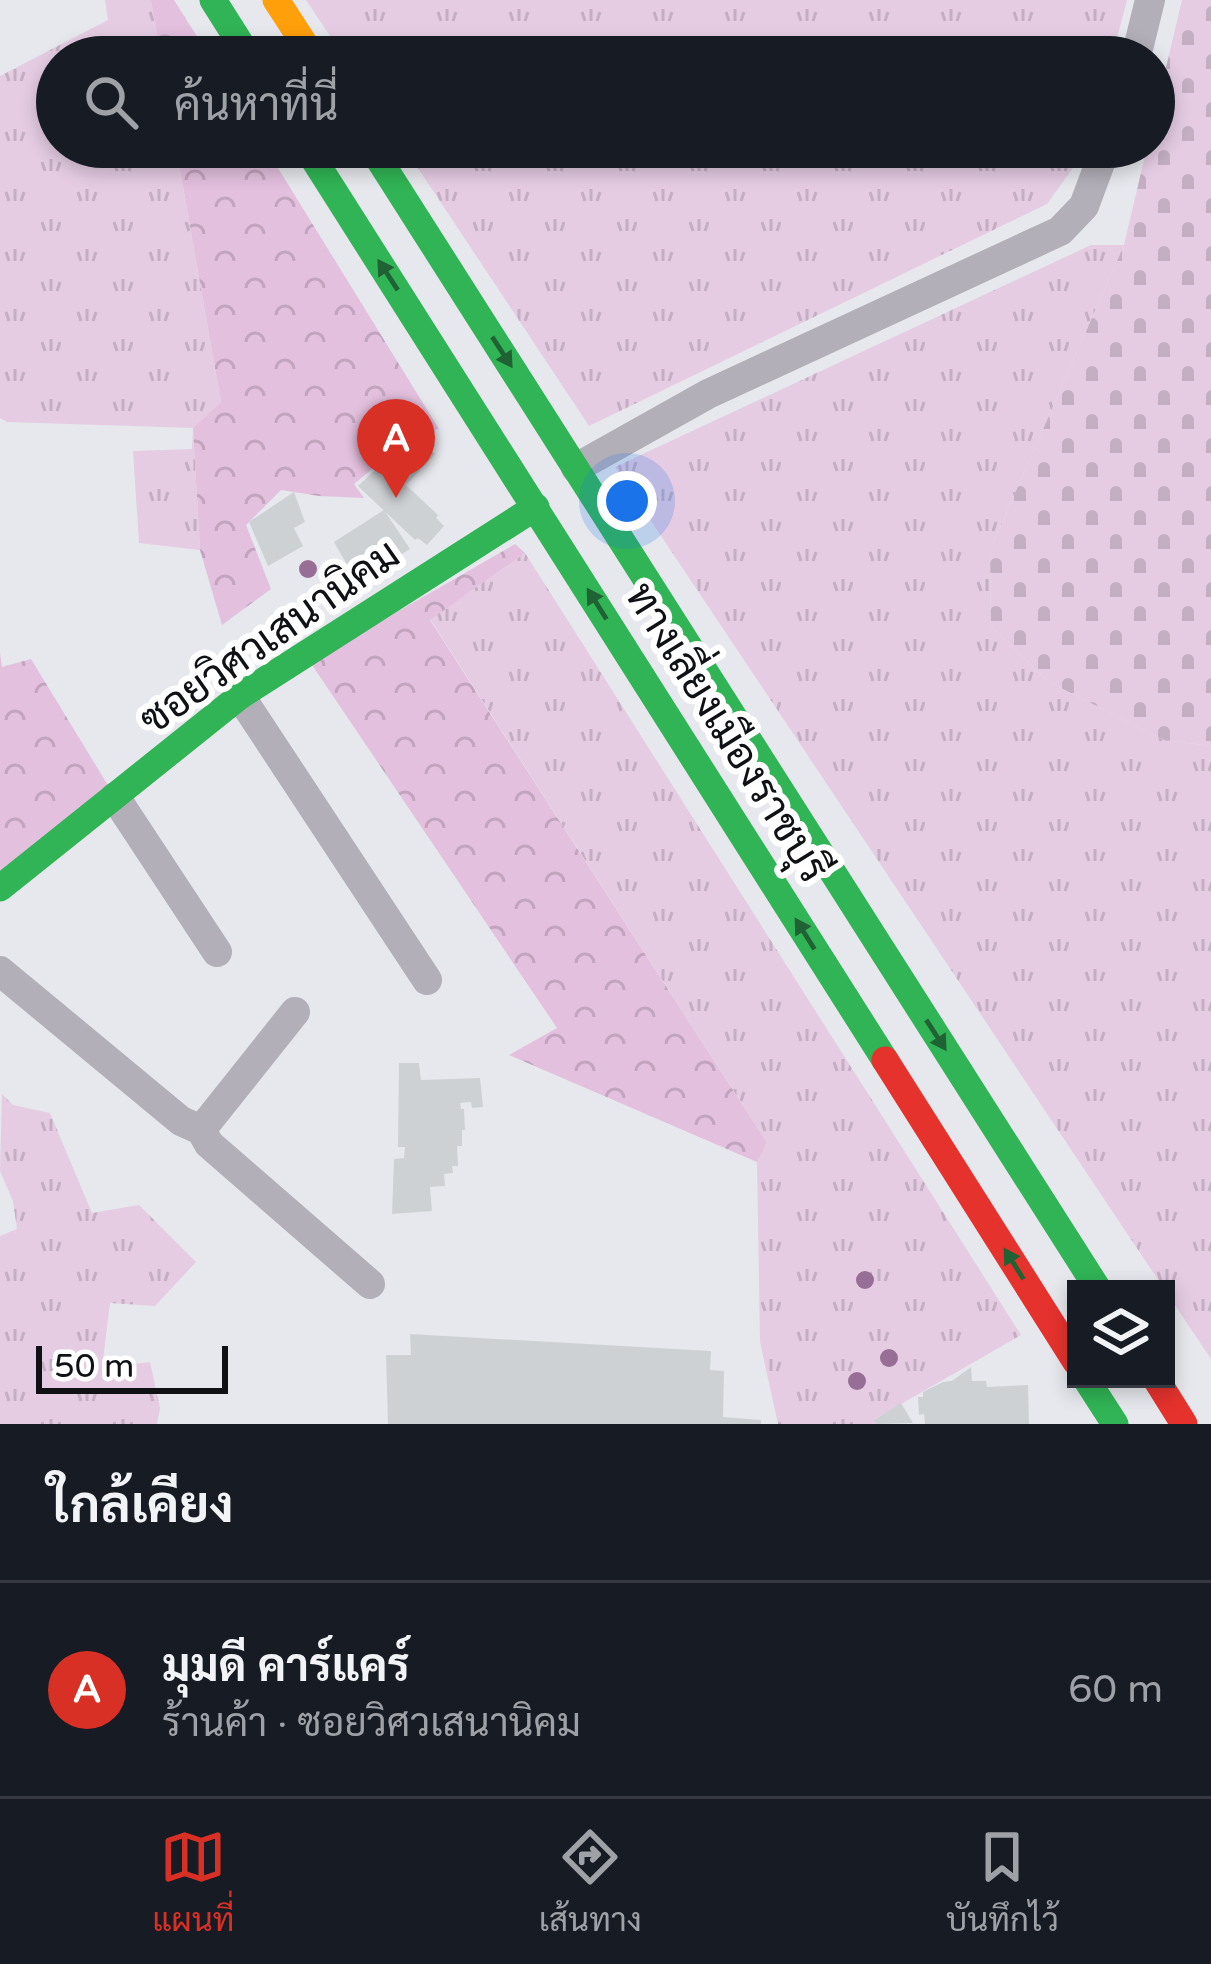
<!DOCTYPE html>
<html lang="th">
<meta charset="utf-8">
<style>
:root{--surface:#171b24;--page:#242831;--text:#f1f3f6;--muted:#9ea1a6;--line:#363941;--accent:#d93025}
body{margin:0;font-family:"Varela Round",Sarabun,sans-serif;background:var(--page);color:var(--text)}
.controls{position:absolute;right:36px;bottom:36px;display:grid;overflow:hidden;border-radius:0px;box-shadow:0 6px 18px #0003}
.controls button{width:108px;height:108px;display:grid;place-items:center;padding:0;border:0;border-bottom:3px solid var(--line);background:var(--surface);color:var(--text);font:60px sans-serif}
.scale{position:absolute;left:36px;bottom:30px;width:192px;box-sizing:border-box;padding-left:12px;border:6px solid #0f1114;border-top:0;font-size:33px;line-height:42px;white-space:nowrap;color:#0f1114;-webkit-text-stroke:9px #fff;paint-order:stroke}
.you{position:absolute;left:627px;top:501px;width:42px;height:42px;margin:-30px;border:9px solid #fff;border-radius:50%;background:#1a73e8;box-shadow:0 0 0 18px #1a73e833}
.badge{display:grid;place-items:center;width:78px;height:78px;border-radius:50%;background:var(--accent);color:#fff;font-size:39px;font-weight:700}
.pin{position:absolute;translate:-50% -99px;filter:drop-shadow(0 3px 6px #0008)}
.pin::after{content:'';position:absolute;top:63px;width:42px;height:36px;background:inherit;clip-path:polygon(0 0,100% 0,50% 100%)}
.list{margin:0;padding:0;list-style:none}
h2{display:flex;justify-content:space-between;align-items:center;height:156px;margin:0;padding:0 48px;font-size:51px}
h2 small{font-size:39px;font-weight:400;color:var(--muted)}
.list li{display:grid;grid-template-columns:78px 1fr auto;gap:36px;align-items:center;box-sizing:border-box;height:216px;padding:0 48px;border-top:3px solid var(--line)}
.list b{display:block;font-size:45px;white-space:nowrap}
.list p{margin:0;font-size:39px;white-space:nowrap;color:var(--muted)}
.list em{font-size:39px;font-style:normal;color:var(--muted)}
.icon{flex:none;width:66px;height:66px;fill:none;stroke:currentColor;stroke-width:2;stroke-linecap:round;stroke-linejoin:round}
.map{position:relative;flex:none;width:1211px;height:1424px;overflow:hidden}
.search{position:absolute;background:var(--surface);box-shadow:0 6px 18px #0003;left:36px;right:36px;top:36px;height:132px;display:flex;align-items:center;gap:30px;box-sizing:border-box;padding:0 42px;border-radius:66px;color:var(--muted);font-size:45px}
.sheet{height:372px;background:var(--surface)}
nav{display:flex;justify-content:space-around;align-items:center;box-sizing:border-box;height:168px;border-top:3px solid var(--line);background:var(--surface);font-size:33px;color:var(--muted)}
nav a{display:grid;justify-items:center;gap:6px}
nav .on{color:var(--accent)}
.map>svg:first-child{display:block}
</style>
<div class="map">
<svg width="1211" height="1424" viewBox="0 0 1211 1424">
<defs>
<pattern id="grass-tufts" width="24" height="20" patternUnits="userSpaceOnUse" patternTransform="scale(3)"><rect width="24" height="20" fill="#e5cce3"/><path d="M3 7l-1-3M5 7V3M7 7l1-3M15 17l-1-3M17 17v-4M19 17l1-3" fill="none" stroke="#c3aec2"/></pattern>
<pattern id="forest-crowns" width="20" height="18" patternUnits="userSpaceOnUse" patternTransform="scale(3)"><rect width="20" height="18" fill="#e3c0de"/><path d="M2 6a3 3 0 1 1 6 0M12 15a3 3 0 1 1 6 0" fill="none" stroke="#c2a4be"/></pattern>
<pattern id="cemetery-stones" width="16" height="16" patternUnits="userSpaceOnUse" patternTransform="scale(3)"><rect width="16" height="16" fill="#e5cce3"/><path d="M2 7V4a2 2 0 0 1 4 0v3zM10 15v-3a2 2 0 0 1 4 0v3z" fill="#c3aec2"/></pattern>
</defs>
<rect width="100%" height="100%" fill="#e6e8ed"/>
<!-- grass -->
<g fill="url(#grass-tufts)">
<polygon points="105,0 151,0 161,57 57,57 57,147 176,147 221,402 193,428 200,550 139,543 133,451 192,449 193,428 7,422 0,418 0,76 108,20"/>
<polygon points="306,0 1127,0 1112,57 344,57"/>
<polygon points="404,147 1088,147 1047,204 589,426"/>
<polygon points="1091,245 1124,245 990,550 991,626 1049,682 1164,740 1211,746 1211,1359 615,467"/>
<polygon points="525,553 1021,1335 875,1419 877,1424 778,1424 760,1342 757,1162 767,1143 430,619"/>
<polygon points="2,1094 13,1105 50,1113 92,1213 139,1205 196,1262 155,1306 110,1303 102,1368 150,1362 160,1408 157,1424 0,1424 0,1236 17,1229 13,1201 0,1171"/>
</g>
<!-- forest -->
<g fill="url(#forest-crowns)">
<polygon points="151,0 174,0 210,57 161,57"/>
<polygon points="176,147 265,147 439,429 414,434 354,484 364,498 319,496 281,490 246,525 271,589 222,625 200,550 193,428 221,402"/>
<polygon points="515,544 525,553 430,620 767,1143 757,1162 509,1055 557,1028 310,662"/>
<polygon points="0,653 2,667 31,659 109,787 0,871"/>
</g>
<!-- cemetery -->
<polygon fill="url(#cemetery-stones)" points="1182,0 1211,0 1211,746 1164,740 1049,682 991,626 990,550 1124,245 1147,147 1154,147 1154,118"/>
<!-- building -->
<g fill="#ced1d4">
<polygon points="414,434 435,454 406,485 438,515 436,518 444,526 427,545 418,538 415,540 358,486"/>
<polygon points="294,492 305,522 294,528 303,546 268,566 249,522"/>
<polygon points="384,510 410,549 357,582 334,542"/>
<polygon points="399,1063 419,1063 421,1080 480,1078 483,1107 472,1108 471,1102 460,1103 461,1109 464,1109 465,1130 462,1130 462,1146 457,1146 458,1166 452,1166 453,1173 444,1174 445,1186 430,1187 432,1211 392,1214 394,1159 404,1158 405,1147 398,1147"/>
<polygon points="410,1334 711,1351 710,1370 724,1371 723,1417 761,1420 761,1424 388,1424 386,1355 411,1355"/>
<polygon points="971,1367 972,1381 986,1381 987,1387 1028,1385 1029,1424 925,1424 924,1414 919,1415 918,1397 923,1397 923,1392 943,1382 952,1381"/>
<polygon points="901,1403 913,1423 877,1424 874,1420"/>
</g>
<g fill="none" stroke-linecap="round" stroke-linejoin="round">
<!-- street -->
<g stroke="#b2afb8" stroke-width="30">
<polyline points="1136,57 1150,0"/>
<polyline points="576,468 708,394 1060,231 1084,206 1106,147"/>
<polyline points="240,696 427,980"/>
<polyline points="115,797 217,952"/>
<polyline points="0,971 181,1121 201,1130 209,1144 370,1284"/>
<polyline points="201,1130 295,1012"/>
</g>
<!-- fast -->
<g stroke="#30b455" stroke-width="27">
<polyline points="213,0 249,57"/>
<polyline points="306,147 885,1060"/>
<polyline points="371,147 1098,1289"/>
<polyline points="0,888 240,696 536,507"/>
<polyline points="1086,1379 1115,1424"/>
</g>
<!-- slow -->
<polyline stroke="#ff9f0a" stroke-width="27" points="276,0 313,57"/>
<!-- jam -->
<g stroke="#e5322d" stroke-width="27">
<polyline points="885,1060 1076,1362"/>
<polyline points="1156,1379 1184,1424"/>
</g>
</g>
<!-- trees -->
<g fill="#976e95">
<circle cx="308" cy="569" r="9"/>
<circle cx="865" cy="1280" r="9"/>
<circle cx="889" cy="1358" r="9"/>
<circle cx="857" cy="1381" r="9"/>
</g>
<!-- one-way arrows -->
<defs><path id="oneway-solid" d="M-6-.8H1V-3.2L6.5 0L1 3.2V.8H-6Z" transform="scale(3)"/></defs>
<g fill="#206234">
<use href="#oneway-solid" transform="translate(388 275) rotate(-123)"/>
<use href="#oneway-solid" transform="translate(502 352) rotate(57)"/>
<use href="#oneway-solid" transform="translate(597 604) rotate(-122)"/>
<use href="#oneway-solid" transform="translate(805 934) rotate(-122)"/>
<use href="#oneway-solid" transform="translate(936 1035) rotate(57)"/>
<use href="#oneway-solid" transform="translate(1014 1264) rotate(-122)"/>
</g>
<g text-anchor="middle" stroke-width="12" stroke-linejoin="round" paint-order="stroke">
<!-- street labels -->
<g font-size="42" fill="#0f1114" stroke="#fff">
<text transform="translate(269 636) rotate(-35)" y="15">ซอยวิศวเสนานิคม</text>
<text transform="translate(728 732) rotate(58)" y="15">ทางเลี่ยงเมืองราชบุรี</text>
</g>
</g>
</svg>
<div class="controls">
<button><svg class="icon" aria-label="layers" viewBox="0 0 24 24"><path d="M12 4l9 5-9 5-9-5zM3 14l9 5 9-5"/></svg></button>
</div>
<div class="scale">50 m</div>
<div class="you"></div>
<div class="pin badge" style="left:396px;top:498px">A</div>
<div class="search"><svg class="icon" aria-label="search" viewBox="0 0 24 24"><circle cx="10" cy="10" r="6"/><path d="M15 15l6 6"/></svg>ค้นหาที่นี่</div>
</div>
<section class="sheet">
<h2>ใกล้เคียง<small></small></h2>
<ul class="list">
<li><span class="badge">A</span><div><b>มุมดี คาร์แคร์</b><p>ร้านค้า · ซอยวิศวเสนานิคม</p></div><em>60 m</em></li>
</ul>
</section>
<nav>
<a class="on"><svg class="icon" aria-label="map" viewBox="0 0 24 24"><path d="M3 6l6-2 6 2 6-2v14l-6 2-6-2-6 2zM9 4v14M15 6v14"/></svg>แผนที่</a>
<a><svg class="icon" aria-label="directions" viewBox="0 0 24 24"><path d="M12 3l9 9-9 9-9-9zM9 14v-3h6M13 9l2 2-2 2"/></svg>เส้นทาง</a>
<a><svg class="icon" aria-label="saved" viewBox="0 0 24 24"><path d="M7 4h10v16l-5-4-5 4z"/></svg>บันทึกไว้</a>
</nav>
